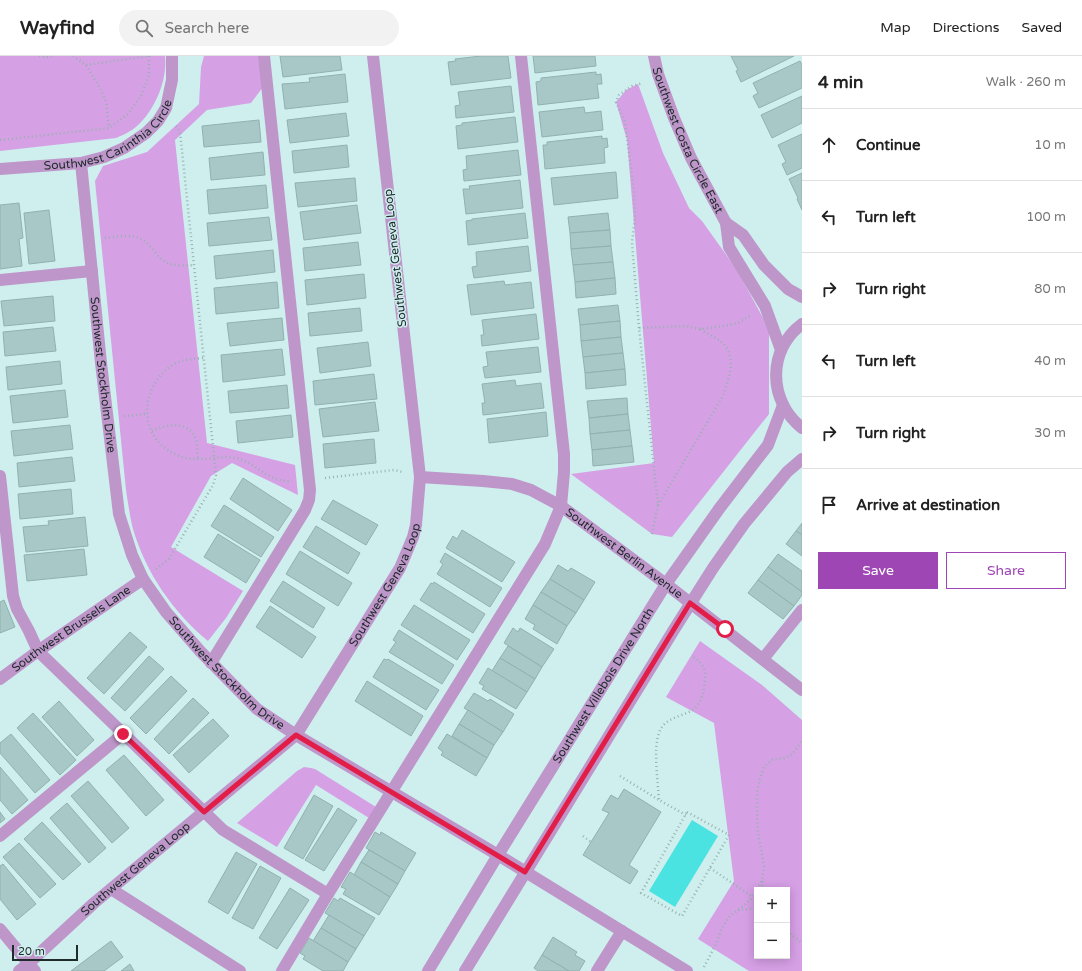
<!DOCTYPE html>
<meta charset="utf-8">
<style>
:root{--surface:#fff;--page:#f2f2f2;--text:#222;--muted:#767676;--line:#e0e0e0;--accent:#9e47b4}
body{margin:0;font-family:"Varela Round",sans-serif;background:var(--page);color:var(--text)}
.controls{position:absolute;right:12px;bottom:12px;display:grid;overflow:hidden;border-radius:0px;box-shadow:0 2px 10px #0003}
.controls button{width:36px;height:36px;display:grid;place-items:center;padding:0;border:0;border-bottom:1px solid var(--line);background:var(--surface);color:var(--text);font:20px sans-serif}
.scale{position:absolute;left:12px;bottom:10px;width:66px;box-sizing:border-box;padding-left:4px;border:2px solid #202c2c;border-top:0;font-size:11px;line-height:14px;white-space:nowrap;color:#202c2c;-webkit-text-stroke:3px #ceefee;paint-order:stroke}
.stop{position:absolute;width:12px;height:12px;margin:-9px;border:3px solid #e11d48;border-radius:50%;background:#fff}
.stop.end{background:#e11d48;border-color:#fff;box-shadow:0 1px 4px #0008}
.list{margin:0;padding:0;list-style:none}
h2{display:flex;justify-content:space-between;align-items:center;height:52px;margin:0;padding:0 16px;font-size:17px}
h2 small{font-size:13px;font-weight:400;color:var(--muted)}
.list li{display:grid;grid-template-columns:26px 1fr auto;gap:12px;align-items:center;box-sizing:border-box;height:72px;padding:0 16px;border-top:1px solid var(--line)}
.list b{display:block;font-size:15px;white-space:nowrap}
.list em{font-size:13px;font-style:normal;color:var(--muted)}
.actions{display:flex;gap:8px;padding:12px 16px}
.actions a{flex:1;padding:9px 0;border:1px solid var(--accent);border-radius:0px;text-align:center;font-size:14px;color:var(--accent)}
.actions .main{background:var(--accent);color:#fff}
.icon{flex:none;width:22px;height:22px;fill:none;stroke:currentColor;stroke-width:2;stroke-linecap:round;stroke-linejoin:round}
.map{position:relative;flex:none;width:802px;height:915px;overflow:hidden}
header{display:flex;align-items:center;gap:24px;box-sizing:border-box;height:56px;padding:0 20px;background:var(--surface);border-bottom:1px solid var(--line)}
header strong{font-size:19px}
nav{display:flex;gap:22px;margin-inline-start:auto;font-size:14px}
.search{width:280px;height:36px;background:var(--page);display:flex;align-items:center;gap:10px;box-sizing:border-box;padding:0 14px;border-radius:22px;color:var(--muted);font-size:15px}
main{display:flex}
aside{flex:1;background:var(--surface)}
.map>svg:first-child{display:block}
</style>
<header>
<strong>Wayfind</strong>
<div class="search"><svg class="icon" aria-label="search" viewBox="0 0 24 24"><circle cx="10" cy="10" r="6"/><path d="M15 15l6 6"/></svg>Search here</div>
<nav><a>Map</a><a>Directions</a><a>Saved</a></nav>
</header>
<main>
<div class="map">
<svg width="802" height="915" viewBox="0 0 802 915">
<rect width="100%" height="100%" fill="#ceefee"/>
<!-- green -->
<g fill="#d6a0e5" fill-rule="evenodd">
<path d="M0,0H165C168,25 153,59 132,74C127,77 121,80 116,82L0,95Z"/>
<path d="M204,0H259L263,31L251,47L207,54L175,84L207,387L295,409L298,439L232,407L211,420L171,491L243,535L226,562L208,585C173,556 146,517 133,473C130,461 128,447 126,434L95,125L103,110L147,96L199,48L201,11Z"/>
<polygon points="638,28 663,97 689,152 702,165 737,214 769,273 769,358 672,481 652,478 571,418 654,407 627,84 616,46 626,34"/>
<path d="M700,585L762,629L802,664V915H749L698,883L734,825L714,667L666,641ZM757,834H787V900H757Z"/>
<polygon points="304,711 311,712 315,713 376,751 369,762 316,729 277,791 237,767 297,715"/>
</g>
<!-- water -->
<polygon fill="#4ae3e2" points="692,764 718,780 675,851 649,835"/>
<!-- building -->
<g fill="#a8c8c7" stroke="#91b1b0">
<polygon points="280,0 340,0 342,14 283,21"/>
<polygon points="481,0 508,0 511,22 451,29 448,6 456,5 455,3"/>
<polygon points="533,0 595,0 596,10 535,17"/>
<polygon points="731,0 794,0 741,26 736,15 738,14"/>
<polygon points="800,5 802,9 802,32 759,52 753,40 758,37 753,27"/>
<polygon points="596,16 596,19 601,18 602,28 597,28 599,42 538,49 536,26 541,25 541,22"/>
<polygon points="345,18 348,46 285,53 282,28 310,26 309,22"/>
<polygon points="511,30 514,56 456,62 455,50 460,49 458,36"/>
<polygon points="802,40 802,67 772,82 761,59"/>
<polygon points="584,51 585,57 601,55 603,74 542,81 539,56"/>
<polygon points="346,57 349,80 290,87 287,64"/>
<polygon points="515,61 518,86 458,93 456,70 462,69 462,67"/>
<polygon points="259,64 261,86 204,91 202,70"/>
<polygon points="802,78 802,112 787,119 782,108 786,106 778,89"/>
<polygon points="602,80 602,83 607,82 608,91 604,92 605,107 545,113 543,89 547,89 547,86"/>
<polygon points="347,89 349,111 294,117 292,95"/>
<polygon points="518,94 521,119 464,125 463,114 467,113 466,100"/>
<polygon points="263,96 265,119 211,124 209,102"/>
<polygon points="616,116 618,142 554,149 551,122"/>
<polygon points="802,117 802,154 797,143 798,142 789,123"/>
<polygon points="355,122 357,145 298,151 295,127"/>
<polygon points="520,124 523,152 466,158 463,133 470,133 469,130"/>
<polygon points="266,129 268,152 209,158 207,134"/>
<polygon points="19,147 23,182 19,183 22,210 0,213 0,149"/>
<polygon points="357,149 361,177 304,184 300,156"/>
<polygon points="49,154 55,205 29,208 24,157"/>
<polygon points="525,157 528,182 468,189 466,165 472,164 472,163"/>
<polygon points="608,157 610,174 570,177 568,161"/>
<polygon points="269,161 272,184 209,190 207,167"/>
<polygon points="610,174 611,190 571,193 570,177"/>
<polygon points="358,186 361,209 305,215 303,192"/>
<polygon points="528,190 531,215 474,222 472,211 477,210 476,196"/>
<polygon points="611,190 613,206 573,209 571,193"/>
<polygon points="273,194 275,216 216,223 214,200"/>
<polygon points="613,206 615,222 575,226 573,209"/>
<polygon points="364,218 366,242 307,249 305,224"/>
<polygon points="615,222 616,238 576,242 575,226"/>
<polygon points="504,225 505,229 531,226 534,252 471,259 467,229"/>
<polygon points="277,226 279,252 216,258 214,232"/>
<polygon points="53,240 55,265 4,270 1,245"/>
<polygon points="618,249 620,265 580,269 578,253"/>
<polygon points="360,252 362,275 310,280 308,257"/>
<polygon points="536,258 539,283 482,290 481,279 484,279 482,264"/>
<polygon points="282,262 284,284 230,290 227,267"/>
<polygon points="620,265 621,281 581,285 580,269"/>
<polygon points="53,271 56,295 5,300 3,276"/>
<polygon points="621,281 623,297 583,301 581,285"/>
<polygon points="368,286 371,310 320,317 317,292"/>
<polygon points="538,291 541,316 485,322 483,311 488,310 486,296"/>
<polygon points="282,293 285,319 223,326 221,299"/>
<polygon points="623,297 625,313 585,317 583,301"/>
<polygon points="60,305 62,328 8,334 6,311"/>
<polygon points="625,313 626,329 586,333 585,317"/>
<polygon points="374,318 377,343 315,349 313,325"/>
<polygon points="515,324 516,330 541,327 544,352 483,359 482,347 485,347 482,328"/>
<polygon points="287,329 289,352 230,357 228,335"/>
<polygon points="65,334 68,361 13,367 10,340"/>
<polygon points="627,342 628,358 589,362 587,345"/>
<polygon points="375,346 379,375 323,381 319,353"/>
<polygon points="546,356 548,380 489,387 487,363"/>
<polygon points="628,358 630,374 590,378 589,362"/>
<polygon points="291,359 293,381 238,387 236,365"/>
<polygon points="70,369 73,393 14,400 11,375"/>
<polygon points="630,374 632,390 592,394 590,378"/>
<polygon points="374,383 376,407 325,412 323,388"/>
<polygon points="632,390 634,406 593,410 592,394"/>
<polygon points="72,401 75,425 19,431 17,407"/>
<polygon points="243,422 292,454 278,475 230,443"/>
<polygon points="71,433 73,458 20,463 18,438"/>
<polygon points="333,444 378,469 366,489 321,463"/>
<polygon points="224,449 274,481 261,501 211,470"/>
<polygon points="85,461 88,490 26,496 23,471 49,469 48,465"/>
<polygon points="802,467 802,479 796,475"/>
<polygon points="316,470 360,497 348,518 303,491"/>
<polygon points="462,474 515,506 502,526 446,492 453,480 457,483"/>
<polygon points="796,475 802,479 802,500 786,488"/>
<polygon points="218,478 260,504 246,527 204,501"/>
<polygon points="84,493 87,519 27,525 24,499"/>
<polygon points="300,495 352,527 338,550 286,518"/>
<polygon points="445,497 502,532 490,551 437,518 443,508 440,506"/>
<polygon points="778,498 802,515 802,536 768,511"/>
<polygon points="558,509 568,515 571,512 595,526 584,544 550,523"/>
<polygon points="768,511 802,536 802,539 794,550 758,524"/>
<polygon points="550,523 584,544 576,557 541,536"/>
<polygon points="758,524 794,550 783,563 748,537"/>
<polygon points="283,525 325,552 313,572 270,545"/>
<polygon points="434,526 485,558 473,577 420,544 431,527 433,528"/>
<polygon points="541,536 576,557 567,570 533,549"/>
<polygon points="4,544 15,571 0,577 0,546"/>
<polygon points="414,549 470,584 457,604 401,569"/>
<polygon points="533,549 567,570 557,588 533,573 535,569 525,563"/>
<polygon points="270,550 316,581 302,602 256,571"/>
<polygon points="513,572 518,576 520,572 554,593 542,611 504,587"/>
<polygon points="399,574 454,609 442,628 389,596 396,586 393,584"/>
<polygon points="130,576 147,591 104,638 87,622"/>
<polygon points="508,590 542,611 535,623 500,602"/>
<polygon points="149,600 164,613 125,655 111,642"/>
<polygon points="500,602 535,623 527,636 492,615"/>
<polygon points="384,603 387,604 388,603 439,634 426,654 373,621"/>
<polygon points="488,612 527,636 516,653 482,633 484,630 479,627"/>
<polygon points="171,620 187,635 146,678 130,662"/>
<polygon points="367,625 423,660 411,680 355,645"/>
<polygon points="474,637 488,645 490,643 514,658 503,676 464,652"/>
<polygon points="193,642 209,657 169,698 154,683"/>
<polygon points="59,645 94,684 77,700 42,661"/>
<polygon points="468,654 503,676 494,689 459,668"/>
<polygon points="33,657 76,704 60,719 17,672"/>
<polygon points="213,663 229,680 189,717 173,699"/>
<polygon points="459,668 494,689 487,702 452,680"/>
<polygon points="11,678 50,724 35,737 0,697 0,687"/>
<polygon points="447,678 487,702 476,720 441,699 443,696 438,692"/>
<polygon points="124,699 164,744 146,760 106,714"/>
<polygon points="0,711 28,744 12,758 0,744"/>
<polygon points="88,725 129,772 112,787 71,740"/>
<polygon points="624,733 661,756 629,809 638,815 630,828 583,799 609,757 602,754 611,739 618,743"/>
<polygon points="314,739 333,750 303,803 284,792"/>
<polygon points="67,747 106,792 89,807 50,762"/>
<polygon points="338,752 357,764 324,815 305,804"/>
<polygon points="0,756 5,763 0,767"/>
<polygon points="42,766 81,808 63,824 24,783"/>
<polygon points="375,776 380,779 381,776 416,797 405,815 366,792"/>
<polygon points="19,787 56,828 40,842 3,801"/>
<polygon points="369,794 405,815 398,828 361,806"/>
<polygon points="236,796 257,808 228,858 208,846"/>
<polygon points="361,806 398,828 390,841 354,819"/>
<polygon points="3,808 36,848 17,864 0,843 0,810"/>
<polygon points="260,810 281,822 253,873 232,862"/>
<polygon points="350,816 390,841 379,859 343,838 346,833 341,831"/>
<polygon points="290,832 309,844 277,893 259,882"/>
<polygon points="334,842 338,845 340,842 375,862 364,880 325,857"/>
<polygon points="329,859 364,880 356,893 321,872"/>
<polygon points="321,872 356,893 348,906 313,885"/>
<polygon points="553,881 577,896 575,899 585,905 579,915 569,915 542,899"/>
<polygon points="309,882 348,906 343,915 323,915 303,903 305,900 300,897"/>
<polygon points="111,885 123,901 104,915 71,915"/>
<polygon points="542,899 569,915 538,915 534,912"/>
<polygon points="130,908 134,915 121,915"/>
</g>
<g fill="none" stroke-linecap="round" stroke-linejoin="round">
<!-- path -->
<g stroke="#97b1b0" stroke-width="2.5" stroke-dasharray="1 3" stroke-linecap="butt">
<polyline points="39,0 47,1 53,0"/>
<polyline points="73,0 86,9 100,32 106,46 109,72"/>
<polyline points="86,9 149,0"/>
<polyline points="0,84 109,72 128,58 141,40 149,19 149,0"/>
<path d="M105,182C115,181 128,178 139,182C146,185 150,190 155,196C164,210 178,210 194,209"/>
<polyline points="639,272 632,187 635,161 634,135 625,66 616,46 619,39 632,30 643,27"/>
<path d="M203,302C194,303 185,303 176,307C142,325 135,376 171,396C178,400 186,403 195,403C210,404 225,398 240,403C259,409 269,427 292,425"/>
<polyline points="124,360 147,358"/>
<path d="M152,375C167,368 189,364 196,384C198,390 197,397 198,403"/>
<polyline points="325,422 394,414 403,416"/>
<path d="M658,449L723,340C728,324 736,306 726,291C720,283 708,278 700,273"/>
<polyline points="652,478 658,449 639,272 686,270 700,273 717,271 738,267 751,259"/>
<polyline points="156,513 169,503 213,429 216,419 180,76 175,68"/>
<polyline points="620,720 659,744"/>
<polygon points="687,756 729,779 682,860 641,837"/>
<path d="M686,759L659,744C658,726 653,693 659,677C665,659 687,661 696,651C703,643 704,633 705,623C706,613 702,606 693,601"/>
<polyline points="583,780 591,786"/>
<polyline points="710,812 753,841"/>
<polyline points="762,825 763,834"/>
<polyline points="738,854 751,853 757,854"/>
<polyline points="787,875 802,887"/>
<path d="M704,911L716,888L722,872L729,861L742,851L753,841L762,825L764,810L758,777L757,756V736L760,722L764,711L773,703C790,704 794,697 802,684"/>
</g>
<!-- minor -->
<g stroke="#be96c9" stroke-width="12">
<path id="s1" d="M654,0L658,18L674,62L691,102L726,167L729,191L765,250L781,294"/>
<path id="s2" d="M81,107L101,307L119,458L132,499L143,523L166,556L200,595L257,653L296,679L498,799L687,915"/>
<path id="s3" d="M0,113L81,107L104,101L124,92L146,77L158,65L166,52L172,24V0"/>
<polyline points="726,167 743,179 764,209 788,233 802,241"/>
<polyline points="0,224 92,215"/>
<path d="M802,268C767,294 768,345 802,372"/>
<polyline points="0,420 13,540 17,553 29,575 38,595 223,774 328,838"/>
<path id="s4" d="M420,421L483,425L512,428L531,434L561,450L666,528L802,634"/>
<polyline points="763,603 802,554"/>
<polyline points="211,607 305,454 309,444 310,434 264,0"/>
<path id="s5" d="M0,623L38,595L143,523"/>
<polyline points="0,780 123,678"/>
<polyline points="111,833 240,915"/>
<polyline points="0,873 35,915"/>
<path id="s6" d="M19,915L28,908L94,847L296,679L400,512L413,481L416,469L420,421L373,0"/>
<polyline points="282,915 328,838 545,488 561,450 564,416 564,398 521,0"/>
<path id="s7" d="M428,915L498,799L666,528L719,453L768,389L783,349"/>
<polyline points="465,915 675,572 713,512 744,468 787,416 802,403"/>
<polyline points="597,915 622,875"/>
</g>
</g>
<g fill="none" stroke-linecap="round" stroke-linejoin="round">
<!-- route -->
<polyline stroke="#e11d48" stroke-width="5" points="123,678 204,756 296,679 525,816 690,547 725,573"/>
</g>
<g text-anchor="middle" stroke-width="3" stroke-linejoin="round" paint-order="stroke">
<!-- street labels -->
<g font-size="12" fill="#202c2c" stroke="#ceefee">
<text dy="4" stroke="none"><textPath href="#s3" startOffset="119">Southwest Carinthia Circle</textPath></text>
<text dy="4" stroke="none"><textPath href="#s1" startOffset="91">Southwest Costa Circle East</textPath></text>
<text transform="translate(395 202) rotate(-96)" y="4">Southwest Geneva Loop</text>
<text dy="4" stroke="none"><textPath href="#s2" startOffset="213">Southwest Stockholm Drive</textPath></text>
<text dy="4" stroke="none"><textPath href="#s4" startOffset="225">Southwest Berlin Avenue</textPath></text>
<text dy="4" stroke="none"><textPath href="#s6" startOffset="539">Southwest Geneva Loop</textPath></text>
<text dy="4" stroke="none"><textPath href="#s5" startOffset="87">Southwest Brussels Lane</textPath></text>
<text dy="4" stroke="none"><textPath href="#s2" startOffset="549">Southwest Stockholm Drive</textPath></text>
<text dy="4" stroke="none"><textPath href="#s7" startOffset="335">Southwest Villebois Drive North</textPath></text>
<text dy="4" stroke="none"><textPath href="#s6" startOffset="155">Southwest Geneva Loop</textPath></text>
</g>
</g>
</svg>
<div class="controls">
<button>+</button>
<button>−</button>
</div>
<div class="scale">20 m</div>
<div class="stop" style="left:725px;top:573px"></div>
<div class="stop end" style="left:123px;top:678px"></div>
</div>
<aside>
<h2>4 min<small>Walk · 260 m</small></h2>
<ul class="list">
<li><svg class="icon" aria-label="ahead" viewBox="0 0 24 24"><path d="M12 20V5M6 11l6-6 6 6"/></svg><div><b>Continue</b></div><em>10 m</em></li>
<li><svg class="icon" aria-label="left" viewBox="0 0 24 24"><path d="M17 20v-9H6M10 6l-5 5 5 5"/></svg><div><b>Turn left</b></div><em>100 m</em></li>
<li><svg class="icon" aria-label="right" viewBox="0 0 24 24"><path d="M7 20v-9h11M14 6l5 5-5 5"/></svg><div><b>Turn right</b></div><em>80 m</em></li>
<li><svg class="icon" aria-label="left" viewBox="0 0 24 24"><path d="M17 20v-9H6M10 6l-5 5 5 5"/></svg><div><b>Turn left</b></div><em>40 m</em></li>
<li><svg class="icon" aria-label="right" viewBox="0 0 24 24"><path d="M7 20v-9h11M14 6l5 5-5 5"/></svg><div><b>Turn right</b></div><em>30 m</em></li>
<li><svg class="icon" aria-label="arrive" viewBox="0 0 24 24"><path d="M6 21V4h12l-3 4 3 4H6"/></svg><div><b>Arrive at destination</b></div></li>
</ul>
<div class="actions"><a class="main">Save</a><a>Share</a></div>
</aside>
</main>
